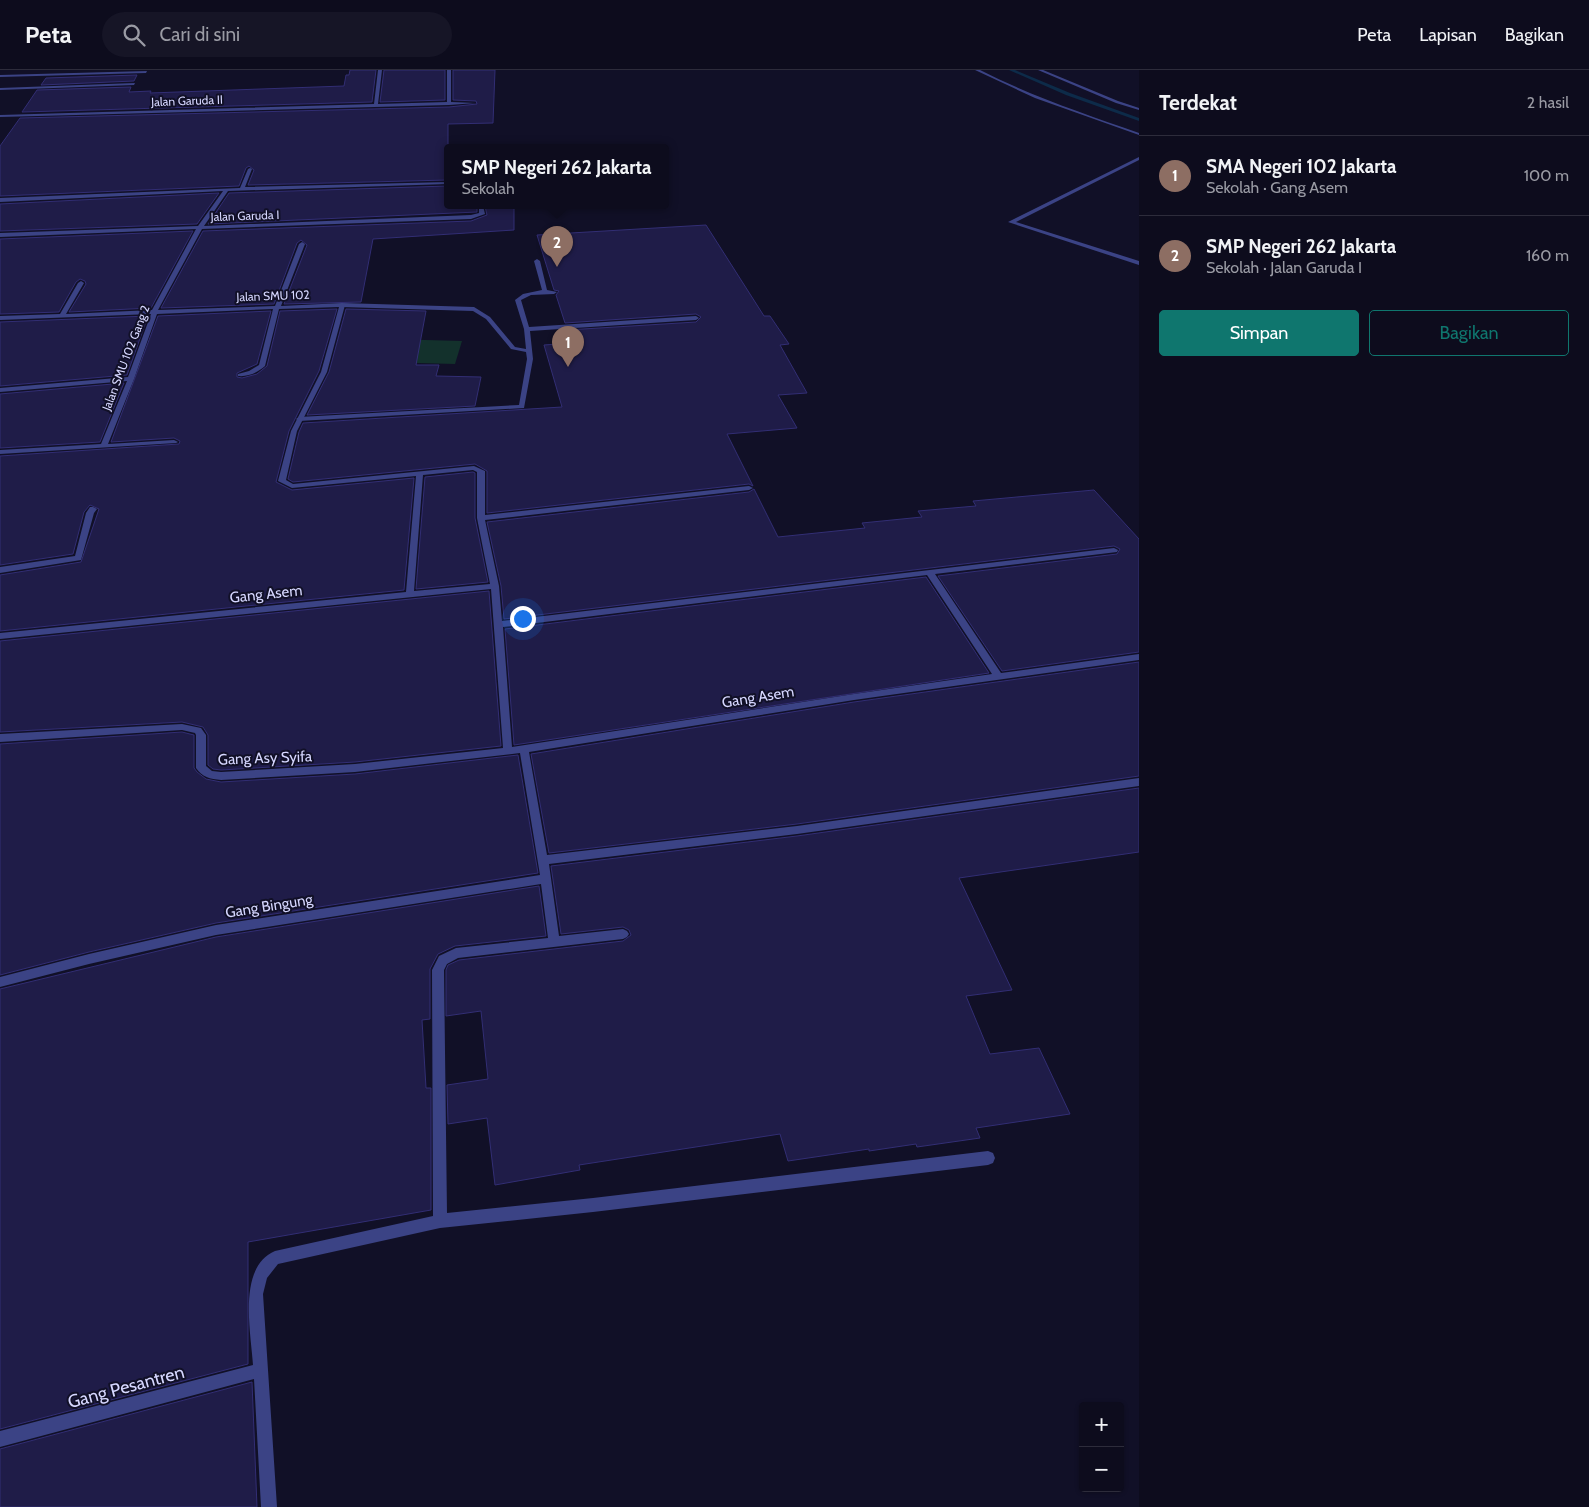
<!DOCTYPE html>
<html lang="id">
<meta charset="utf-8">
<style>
:root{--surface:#0d0c1d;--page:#161526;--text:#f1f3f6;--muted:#9a9ba4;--line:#2d2c3b;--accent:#0f766e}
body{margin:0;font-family:Cabin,sans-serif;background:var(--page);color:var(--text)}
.controls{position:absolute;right:15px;bottom:15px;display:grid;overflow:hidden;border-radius:5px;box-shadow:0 1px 4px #0004}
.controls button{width:45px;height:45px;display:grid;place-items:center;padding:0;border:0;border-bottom:1px solid var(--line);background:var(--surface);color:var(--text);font:25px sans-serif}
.you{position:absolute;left:522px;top:548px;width:18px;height:18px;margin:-12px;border:4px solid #fff;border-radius:50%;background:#1a73e8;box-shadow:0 0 0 8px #1a73e833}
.badge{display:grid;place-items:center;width:32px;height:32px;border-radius:50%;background:var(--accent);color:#fff;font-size:16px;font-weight:700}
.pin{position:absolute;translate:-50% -41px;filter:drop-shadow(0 1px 2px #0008)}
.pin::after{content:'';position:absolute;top:26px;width:18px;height:15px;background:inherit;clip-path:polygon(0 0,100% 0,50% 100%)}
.popup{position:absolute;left:444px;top:74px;width:225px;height:65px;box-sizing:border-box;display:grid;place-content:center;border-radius:5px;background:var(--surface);filter:drop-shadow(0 1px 4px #0005);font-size:16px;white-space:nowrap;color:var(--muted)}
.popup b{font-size:19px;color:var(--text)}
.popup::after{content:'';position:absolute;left:50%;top:100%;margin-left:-10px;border:10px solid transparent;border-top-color:var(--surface)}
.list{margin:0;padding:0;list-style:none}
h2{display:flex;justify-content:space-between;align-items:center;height:65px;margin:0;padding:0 20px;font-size:21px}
h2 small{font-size:16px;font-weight:400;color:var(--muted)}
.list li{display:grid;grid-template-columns:32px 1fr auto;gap:15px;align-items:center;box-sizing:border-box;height:80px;padding:0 20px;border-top:1px solid var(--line)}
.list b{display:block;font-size:19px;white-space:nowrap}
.list p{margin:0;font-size:16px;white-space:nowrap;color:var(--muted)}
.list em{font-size:16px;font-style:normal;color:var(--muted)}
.actions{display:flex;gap:10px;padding:15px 20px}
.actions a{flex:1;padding:11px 0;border:1px solid var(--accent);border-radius:5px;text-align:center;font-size:18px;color:var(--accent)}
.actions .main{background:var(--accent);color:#fff}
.icon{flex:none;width:28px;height:28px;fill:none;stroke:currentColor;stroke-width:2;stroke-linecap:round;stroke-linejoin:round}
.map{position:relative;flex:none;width:1139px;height:1437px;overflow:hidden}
header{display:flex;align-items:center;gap:30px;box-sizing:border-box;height:70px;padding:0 25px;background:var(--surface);border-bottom:1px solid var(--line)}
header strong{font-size:24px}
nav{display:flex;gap:28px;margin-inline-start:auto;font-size:18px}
.search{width:350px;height:45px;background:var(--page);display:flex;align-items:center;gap:12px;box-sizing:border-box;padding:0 18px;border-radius:28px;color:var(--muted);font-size:19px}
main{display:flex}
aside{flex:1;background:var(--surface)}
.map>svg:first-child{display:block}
</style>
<header>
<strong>Peta</strong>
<div class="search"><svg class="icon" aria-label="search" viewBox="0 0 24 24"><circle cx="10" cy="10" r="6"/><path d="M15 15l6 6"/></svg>Cari di sini</div>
<nav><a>Peta</a><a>Lapisan</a><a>Bagikan</a></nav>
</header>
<main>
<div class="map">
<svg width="1139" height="1437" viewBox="0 0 1139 1437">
<rect width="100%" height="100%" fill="#111027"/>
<!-- green -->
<polygon fill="#13312c" points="353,268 462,271 455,294 343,291"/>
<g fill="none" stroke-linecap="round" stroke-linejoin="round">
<!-- stream -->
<polygon fill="#0d2b49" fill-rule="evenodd" points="1009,0 1015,0 1070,23 1139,48 1139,51 1066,25"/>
</g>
<!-- building -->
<g fill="#1f1c48" stroke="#322e74">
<polygon points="350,0 376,0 372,32 22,42 37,20 131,17 129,22 151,21 150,23 344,16 346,5 349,5"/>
<polygon points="384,0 445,0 445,30 380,32"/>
<polygon points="453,0 495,0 493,53 448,54 448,110 248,115 254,100 249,96 246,98 239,116 0,126 0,76 20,48 449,37 477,34 476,31 453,30"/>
<polygon points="137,5 134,11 41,15 46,8"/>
<polygon points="448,116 448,136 477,136 477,142 208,154 229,123"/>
<polygon points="219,123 197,154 0,161 0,134"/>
<polygon points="485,136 514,136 514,160 373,169 361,232 284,234 307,175 301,170 297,173 274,234 161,238 203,161 471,151 487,145"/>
<polygon points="706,155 764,246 770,246 789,274 780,275 807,323 778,325 797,358 727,364 753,416 749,414 487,443 487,401 475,394 293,412 288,409 299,362 303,353 562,337 544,275 571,273 567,260 696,252 701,247 696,244 565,253 556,225 559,221 554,220 537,165"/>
<polygon points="193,161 151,238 69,242 86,214 85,211 80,209 76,212 59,242 0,244 0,169"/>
<polygon points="337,239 319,301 289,361 276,412 292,420 414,408 404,520 0,561 0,505 81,492 99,439 90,435 84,442 73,484 0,495 0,386 179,374 180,371 174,368 111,372 158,246 271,241 257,294 237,303 237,307 242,308 257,304 267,296 280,241"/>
<polygon points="346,239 426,241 416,295 439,295 436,306 481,307 475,336 307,345 329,302"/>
<polygon points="148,246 127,305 0,316 0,252"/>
<polygon points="124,313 100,372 0,378 0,324"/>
<polygon points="473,402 475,403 475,448 488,512 416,519 425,407"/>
<polygon points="754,419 778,467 865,458 862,453 922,447 918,441 976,436 973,431 1094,420 1139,469 1139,582 1002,601 938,506 1117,484 1120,479 1114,476 504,549 501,516 487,452 749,422"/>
<polygon points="926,507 989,603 514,675 505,559"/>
<polygon points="489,521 501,676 355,692 221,700 213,699 208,695 208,665 203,657 182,652 0,662 0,571"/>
<polygon points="1139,592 1139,706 797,754 549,783 531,684 854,632"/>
<polygon points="182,662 194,665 194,698 197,702 206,709 221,712 355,704 518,685 538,803 216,853 89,882 0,905 0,674"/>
<polygon points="1139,718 1139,782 959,808 1012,920 966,926 990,984 1039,978 1070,1044 976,1058 980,1068 917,1077 916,1074 869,1081 869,1079 788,1091 780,1064 579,1095 580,1100 495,1115 487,1048 448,1054 447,1015 488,1009 481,941 446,946 446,900 448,895 459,890 623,871 631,865 629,860 623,857 561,864 551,796 797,766"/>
<polygon points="539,816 546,866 455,876 438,884 430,899 430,949 422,950 426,1018 431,1018 431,1140 248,1172 248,1294 0,1359 0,919 216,867"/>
<polygon points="252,1312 257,1437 0,1437 0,1379"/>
</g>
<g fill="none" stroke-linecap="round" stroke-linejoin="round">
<!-- service -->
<g fill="#3b4385" fill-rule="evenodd">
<polygon points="147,1 146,3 0,7 0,5"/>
<polygon points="1139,87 1139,90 1016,152 1139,191 1139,195 1008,152"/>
<polygon points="537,189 540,191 547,220 557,222 554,224 531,225 521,230 529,257 696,246 699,248 696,250 530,261 533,289 524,338 299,351 296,349 299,347 519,335 527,289 526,282 511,279 486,249 473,241 342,237 339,235 342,233 474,237 490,247 515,277 526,279 524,259 515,230 523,224 542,220 534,191"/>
</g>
<!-- minor -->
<g fill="#3b4385" fill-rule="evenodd">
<polygon points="378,0 382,0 378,34 447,32 447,0 451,0 451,32 476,33 449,35 0,47 0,45 374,34"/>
<path d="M975,0H980C1031,26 1085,44 1139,63V65L1035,28Z"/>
<polygon points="1038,0 1043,0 1118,31 1139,38 1139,40 1116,33"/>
<polygon points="135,13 134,15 0,20 0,18"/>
<path d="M250,98L252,99L245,117L448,112V114L228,121L204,156L471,145L479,143V136H483L485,144L471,149L202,159L158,240L275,236L299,174L302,172L305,174L281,236L342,233L345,235L327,302L297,361L286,410L293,414L474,396L485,401V445L749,416L753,418L749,420L485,450L499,516L502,551L1114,478L1118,480L1117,482L935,504L1001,603L1139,584V590L854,630L529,682L547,785L797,756L1139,708V716L797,764L549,794L559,866L623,859L627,861L629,864L627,867L623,869L458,888L447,894L444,900L447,1143L593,1128L988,1081L993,1083L995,1088L993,1093L988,1095L593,1142L440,1158L278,1194L267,1208L263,1224L277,1437H261L254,1309L0,1377V1361L253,1295C251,1263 237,1197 275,1181L433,1146L432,900L439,886L456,878L548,868L541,814L216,865L89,894L0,917V907L89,884L216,855L540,805L520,683L355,702L221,710C210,709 202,707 196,698V665L195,663L182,660L0,672V664L182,654L201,658L206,665V696L212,701L221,702L355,694L503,678L491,519L0,569V563L406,522L416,406L292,418L278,411L291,361L321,302L339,237L279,239L265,296C257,303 248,307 238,306V304L249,301L259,295L273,239L157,244L134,309L108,374L174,370L178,372L176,373L0,384V380L101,374L127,311L0,322V318L128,307L151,244L0,250V246L60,244L78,213L81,211L84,213L66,244L152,240L196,159L0,167V163L198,156L223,121L0,132V128L240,118L248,99ZM473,400L477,402V448L490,514L414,521L423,405ZM927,505L992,604L854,624L512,677L503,557Z"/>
<polygon points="90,437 93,437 97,439 94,443 81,490 0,503 0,497 75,486 86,443"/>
</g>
</g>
<g text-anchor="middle" stroke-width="4" stroke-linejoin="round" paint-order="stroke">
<!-- far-street labels -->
<g font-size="12" fill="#d6d7ff" stroke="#111027">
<text transform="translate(187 31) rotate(-2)" y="4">Jalan Garuda II</text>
<text transform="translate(245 146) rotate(-2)" y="4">Jalan Garuda I</text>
<text transform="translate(273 226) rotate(-2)" y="4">Jalan SMU 102</text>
<text transform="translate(126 288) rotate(-69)" y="4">Jalan SMU 102 Gang 2</text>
</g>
<!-- street labels -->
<g font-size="15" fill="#d6d7ff" stroke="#111027">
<text transform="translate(266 524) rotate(-6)" y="5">Gang Asem</text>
<text transform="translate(758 627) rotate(-9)" y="5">Gang Asem</text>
<text transform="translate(265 688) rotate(-2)" y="5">Gang Asy Syifa</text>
<text transform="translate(269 836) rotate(-9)" y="5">Gang Bingung</text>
</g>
<!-- near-street labels -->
<g font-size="18" fill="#d6d7ff" stroke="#111027">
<text transform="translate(126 1317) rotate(-15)" y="6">Gang Pesantren</text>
</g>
</g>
</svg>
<div class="controls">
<button>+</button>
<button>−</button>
</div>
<div class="you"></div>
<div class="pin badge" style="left:568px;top:297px;background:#8d6e63">1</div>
<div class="pin badge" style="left:557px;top:197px;background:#8d6e63">2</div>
<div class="popup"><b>SMP Negeri 262 Jakarta</b>Sekolah</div>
</div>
<aside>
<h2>Terdekat<small>2 hasil</small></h2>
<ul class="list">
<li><span class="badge" style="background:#8d6e63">1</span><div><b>SMA Negeri 102 Jakarta</b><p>Sekolah · Gang Asem</p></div><em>100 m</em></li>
<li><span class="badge" style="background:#8d6e63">2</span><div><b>SMP Negeri 262 Jakarta</b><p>Sekolah · Jalan Garuda I</p></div><em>160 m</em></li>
</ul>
<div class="actions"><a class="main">Simpan</a><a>Bagikan</a></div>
</aside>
</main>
